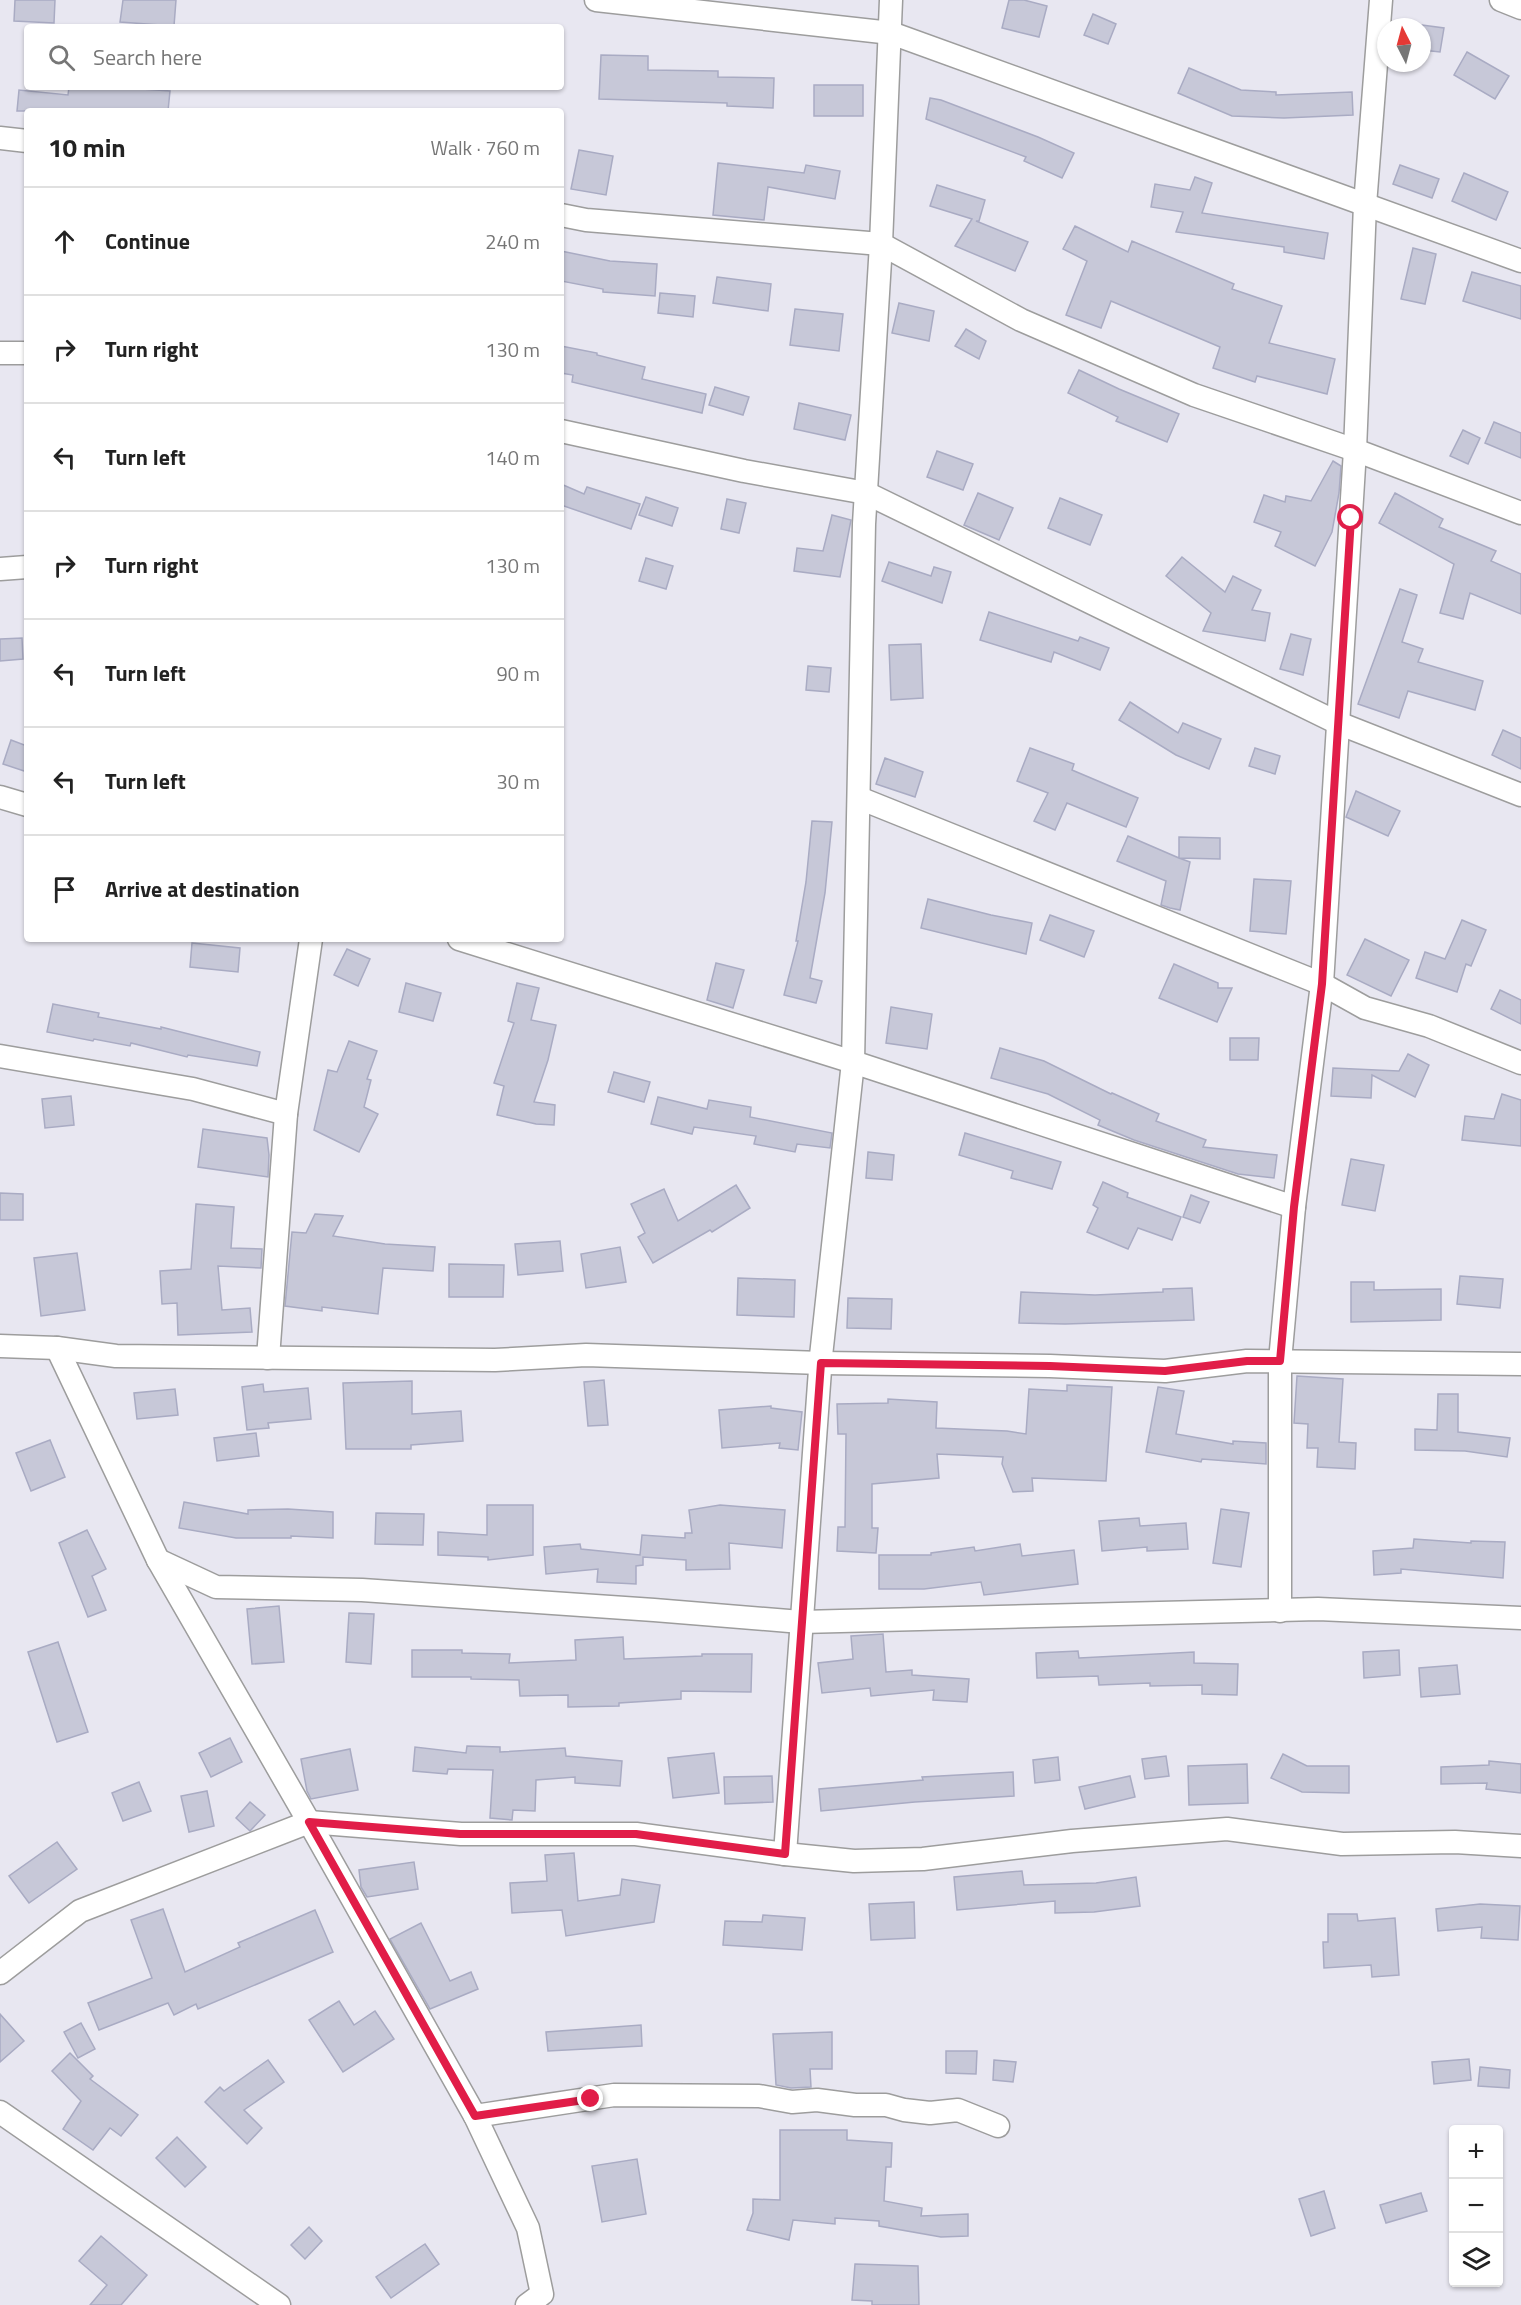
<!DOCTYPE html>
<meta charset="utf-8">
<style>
:root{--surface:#fff;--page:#f6f6f6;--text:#222;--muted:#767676;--line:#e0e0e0}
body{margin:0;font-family:"Titillium Web",sans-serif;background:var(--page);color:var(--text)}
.controls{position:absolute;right:18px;bottom:18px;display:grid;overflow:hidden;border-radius:6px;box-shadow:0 2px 4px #0004}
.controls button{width:54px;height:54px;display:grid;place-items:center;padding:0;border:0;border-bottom:2px solid var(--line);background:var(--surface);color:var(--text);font:30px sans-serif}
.compass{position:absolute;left:1377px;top:18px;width:54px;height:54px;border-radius:50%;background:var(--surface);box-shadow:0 2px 4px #0004;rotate:354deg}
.stop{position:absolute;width:18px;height:18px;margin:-14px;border:4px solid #e11d48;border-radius:50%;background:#fff}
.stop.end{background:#e11d48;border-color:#fff;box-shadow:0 2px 6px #0008}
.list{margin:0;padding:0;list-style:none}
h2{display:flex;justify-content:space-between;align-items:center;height:78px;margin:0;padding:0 24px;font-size:26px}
h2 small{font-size:20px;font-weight:400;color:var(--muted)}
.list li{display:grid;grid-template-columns:39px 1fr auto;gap:18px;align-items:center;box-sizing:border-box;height:108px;padding:0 24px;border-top:2px solid var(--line)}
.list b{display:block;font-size:22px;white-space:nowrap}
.list em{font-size:20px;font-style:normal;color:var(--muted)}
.icon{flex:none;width:33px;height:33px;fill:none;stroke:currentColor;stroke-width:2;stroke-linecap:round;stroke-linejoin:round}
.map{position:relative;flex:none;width:1521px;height:2305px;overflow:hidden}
.search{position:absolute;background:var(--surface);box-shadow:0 2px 4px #0004;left:24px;top:24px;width:540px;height:66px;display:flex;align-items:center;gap:15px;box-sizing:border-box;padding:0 21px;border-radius:6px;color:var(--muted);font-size:22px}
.panel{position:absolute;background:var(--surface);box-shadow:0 2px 4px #0004;left:24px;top:108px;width:540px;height:834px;border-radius:6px}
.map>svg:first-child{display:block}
</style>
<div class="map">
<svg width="1521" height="2305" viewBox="0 0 1521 2305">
<rect width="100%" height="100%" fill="#e8e7f1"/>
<!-- building -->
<g fill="#c7c8d8" stroke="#a9abc3" stroke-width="1.5">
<polygon points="15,0 55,0 54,23 14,21"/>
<polygon points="123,0 176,0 174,26 120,22"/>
<polygon points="1009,0 1024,0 1047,6 1039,37 1002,28"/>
<polygon points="1093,14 1116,24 1108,44 1084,35"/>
<polygon points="1422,25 1444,28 1440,52 1422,50"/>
<polygon points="1467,52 1509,76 1495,99 1454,75"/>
<polygon points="601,55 648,56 648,70 718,71 718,77 774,78 773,108 727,106 727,103 599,99"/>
<polygon points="1189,68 1241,90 1276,92 1276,95 1352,92 1353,115 1284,118 1232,116 1178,93"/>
<rect x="814" y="85" width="49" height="31"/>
<polygon points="69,87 113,87 170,91 168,111 17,111 19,90 68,95"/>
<polygon points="930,98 941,100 1038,137 1074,153 1062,178 1024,161 1026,157 926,119"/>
<polygon points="579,150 613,156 606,195 571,189"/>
<polygon points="718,163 804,173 806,165 840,171 835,199 768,187 764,220 713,215"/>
<polygon points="1400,165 1439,179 1432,198 1393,184"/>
<polygon points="1464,173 1508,192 1496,220 1452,201"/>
<polygon points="1195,177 1212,183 1202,213 1328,233 1324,259 1284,252 1284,247 1176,232 1183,212 1151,207 1155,184 1190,190"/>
<polygon points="937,185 985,200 979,221 976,221 1028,242 1015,271 955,246 972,219 930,206"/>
<polygon points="1075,226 1128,252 1132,241 1234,284 1232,289 1282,306 1269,343 1335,359 1327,394 1257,376 1255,382 1213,368 1220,347 1111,301 1101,328 1066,315 1087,261 1063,249"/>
<polygon points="1413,248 1436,254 1425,304 1401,299"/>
<polygon points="561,251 610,261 657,264 655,296 603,292 603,289 561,281"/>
<polygon points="1472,272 1521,286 1521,319 1463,301"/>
<polygon points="717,277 771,284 768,311 713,303"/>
<polygon points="660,293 695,296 693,317 658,313"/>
<polygon points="899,303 934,311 929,341 892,333"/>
<polygon points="795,309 843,314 839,351 790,345"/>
<polygon points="966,329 986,341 979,359 955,346"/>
<polygon points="561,346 597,353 597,355 645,367 642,379 706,394 702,413 572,382 573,375 561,373"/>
<polygon points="1079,370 1119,389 1179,414 1167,442 1116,421 1118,417 1068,393"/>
<polygon points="715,387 749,397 743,415 709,405"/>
<polygon points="799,403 851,415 845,440 794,429"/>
<polygon points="1494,422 1521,433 1521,458 1485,443"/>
<polygon points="1463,430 1480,438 1468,464 1450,456"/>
<polygon points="937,451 973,464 963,490 927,477"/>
<polygon points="1333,461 1341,466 1339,493 1332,532 1315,566 1275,546 1281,532 1254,522 1264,495 1285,502 1286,496 1311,501"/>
<polygon points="561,484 584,494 587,487 640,504 631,529 561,505"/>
<polygon points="978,493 1013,508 999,540 964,525"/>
<polygon points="1395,493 1443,519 1439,527 1496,551 1491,561 1521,574 1521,614 1470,593 1463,619 1440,613 1454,564 1379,523"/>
<polygon points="646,497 678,508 672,526 639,515"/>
<polygon points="1060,498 1102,515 1090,545 1048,528"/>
<polygon points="727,499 746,503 739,533 721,529"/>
<polygon points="832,515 851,520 840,577 794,571 797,548 823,551"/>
<polygon points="1182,557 1225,592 1233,576 1261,590 1252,610 1270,613 1265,641 1203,631 1211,613 1166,576"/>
<polygon points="646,558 673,566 666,589 639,581"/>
<polygon points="889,562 931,576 934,567 951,572 942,603 882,581"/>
<polygon points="1400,589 1417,595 1402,642 1423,649 1418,662 1483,681 1475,710 1408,691 1399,718 1358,704"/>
<polygon points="989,612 1078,641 1080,637 1109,648 1100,670 1054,652 1051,662 980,640"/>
<polygon points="1291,634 1311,639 1303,675 1280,669"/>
<polygon points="22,638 23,659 0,661 0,639"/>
<polygon points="921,644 923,698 891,700 889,645"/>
<polygon points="808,666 831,668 829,692 806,690"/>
<polygon points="1130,702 1178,733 1183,723 1221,739 1209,769 1176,755 1119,720"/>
<polygon points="1503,730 1521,738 1521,769 1492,755"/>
<polygon points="11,740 27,746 27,772 3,764"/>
<polygon points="1030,748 1074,764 1072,770 1138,798 1126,827 1067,803 1055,830 1034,821 1048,793 1017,781"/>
<polygon points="1255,748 1280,756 1275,774 1249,766"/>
<polygon points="885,758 923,772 915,797 876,784"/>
<polygon points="1356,791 1400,811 1388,836 1346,817"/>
<polygon points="812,821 832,822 825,893 810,978 822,981 816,1003 784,995 798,941 796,941 806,882"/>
<polygon points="1128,836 1179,858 1179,837 1220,838 1220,859 1179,858 1190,862 1180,910 1170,908 1161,905 1166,881 1117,861"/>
<polygon points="1254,879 1291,881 1286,934 1250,931"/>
<polygon points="928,899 991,915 1032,923 1026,954 921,928"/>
<polygon points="1050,915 1094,931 1084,957 1040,940"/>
<polygon points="1462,920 1486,930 1471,966 1466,964 1457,992 1416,978 1425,952 1445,959"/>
<polygon points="1365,939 1409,960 1391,996 1347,975"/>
<polygon points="192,943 240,948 238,972 190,967"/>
<polygon points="347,949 370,959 358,986 334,975"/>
<polygon points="716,963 744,970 733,1008 707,1000"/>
<polygon points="1174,964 1218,983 1218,988 1232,988 1217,1022 1159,998"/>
<polygon points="406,983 441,993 433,1021 399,1012"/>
<polygon points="517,983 539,988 531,1020 556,1025 548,1060 534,1102 555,1105 554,1125 536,1124 497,1115 504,1086 494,1083 514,1023 508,1021"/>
<polygon points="1500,990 1521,1000 1521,1024 1491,1009"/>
<polygon points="53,1004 99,1013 98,1017 161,1029 161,1027 260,1052 257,1066 188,1055 187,1057 131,1043 130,1046 94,1039 93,1041 47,1032"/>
<polygon points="891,1007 932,1014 927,1049 886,1043"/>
<polygon points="1230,1038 1259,1038 1258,1060 1230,1060"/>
<polygon points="349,1041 377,1051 367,1079 371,1080 364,1107 378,1114 359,1152 314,1130 328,1070 337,1072"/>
<polygon points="1000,1048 1044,1061 1111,1094 1112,1093 1159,1114 1156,1121 1206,1140 1203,1147 1277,1155 1274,1178 1238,1174 1134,1140 1098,1125 1100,1120 1048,1094 991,1078"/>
<polygon points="1408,1054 1429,1065 1415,1097 1372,1075 1371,1098 1331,1096 1333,1068 1399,1071"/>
<polygon points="614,1072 650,1082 644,1102 608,1092"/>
<polygon points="1502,1094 1521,1100 1521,1146 1462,1140 1465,1116 1494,1119"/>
<polygon points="71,1096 74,1125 45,1128 42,1099"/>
<polygon points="658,1097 707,1109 709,1100 751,1107 750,1117 832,1133 830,1148 797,1144 795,1152 754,1144 756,1136 694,1127 692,1134 651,1124"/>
<polygon points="203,1129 267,1138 269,1155 268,1177 198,1167"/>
<polygon points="965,1133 1061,1162 1052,1189 1011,1178 1013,1171 959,1155"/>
<polygon points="868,1152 894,1155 892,1180 866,1178"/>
<polygon points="1351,1159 1384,1165 1375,1211 1342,1205"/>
<polygon points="1103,1182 1128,1193 1127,1197 1181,1217 1172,1240 1138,1228 1128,1249 1087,1232 1098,1208 1093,1205"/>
<polygon points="736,1185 750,1208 712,1232 710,1230 653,1263 638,1237 645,1233 631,1204 664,1189 678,1221"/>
<polygon points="0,1193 23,1194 23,1220 0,1220"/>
<polygon points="1191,1195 1209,1202 1200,1223 1183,1217"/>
<polygon points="196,1204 234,1207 231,1248 262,1249 261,1268 218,1266 222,1310 250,1308 252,1332 178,1335 177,1303 162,1304 160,1271 191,1269"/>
<polygon points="315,1214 343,1216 333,1236 385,1244 435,1247 433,1271 383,1268 378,1314 322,1307 322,1311 285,1306 292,1232 306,1233"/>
<polygon points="560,1241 563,1271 518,1275 515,1244"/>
<polygon points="620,1247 626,1282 586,1288 581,1254"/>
<polygon points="77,1253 85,1310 41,1316 34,1258"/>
<polygon points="449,1264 504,1265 503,1297 449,1297"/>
<polygon points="1460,1276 1503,1279 1500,1308 1457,1304"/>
<polygon points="738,1278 795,1280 794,1317 737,1315"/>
<polygon points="1351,1282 1374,1282 1374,1290 1441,1289 1441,1320 1351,1322"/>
<polygon points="1192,1288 1194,1320 1065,1324 1019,1323 1021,1292 1095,1295 1163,1292 1163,1289"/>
<polygon points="848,1298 892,1299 891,1329 847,1328"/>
<polygon points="1297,1376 1343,1379 1339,1442 1356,1443 1355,1469 1317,1467 1318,1448 1307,1448 1308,1424 1294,1423"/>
<polygon points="604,1380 608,1425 588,1426 584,1382"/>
<polygon points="412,1381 412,1414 461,1411 463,1441 411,1445 411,1449 346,1449 343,1383"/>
<polygon points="263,1384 264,1392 308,1388 311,1419 268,1423 269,1428 247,1430 242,1387"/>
<polygon points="1067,1385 1112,1387 1106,1481 1032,1478 1033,1491 1013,1492 1002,1464 1003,1457 937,1454 939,1478 872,1484 872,1528 878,1528 876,1553 837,1551 838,1527 845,1527 846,1434 838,1434 837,1404 888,1403 888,1399 937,1402 936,1428 1007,1431 1026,1434 1029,1389 1067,1391"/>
<polygon points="1158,1387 1184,1391 1176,1434 1233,1444 1233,1441 1266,1443 1266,1464 1202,1459 1201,1462 1146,1452"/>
<polygon points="175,1389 178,1415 137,1419 134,1393"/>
<polygon points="1438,1394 1458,1394 1458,1432 1510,1438 1507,1457 1465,1451 1415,1450 1415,1429 1437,1430"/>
<polygon points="771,1406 771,1408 802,1412 798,1450 779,1448 780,1443 722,1448 719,1410"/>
<polygon points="256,1433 259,1456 217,1461 214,1438"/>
<polygon points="50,1440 65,1477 31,1491 16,1453"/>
<polygon points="184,1502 248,1514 248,1510 288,1509 333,1512 333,1538 291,1536 291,1538 236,1538 179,1528"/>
<polygon points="487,1505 533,1505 533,1555 488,1560 488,1557 438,1555 438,1532 487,1535"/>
<polygon points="720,1505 785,1510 782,1548 729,1543 730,1569 686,1570 686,1560 643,1557 643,1565 636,1566 636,1584 597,1582 598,1569 546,1574 544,1547 580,1544 581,1549 640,1555 642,1535 685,1538 685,1533 692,1533 689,1510"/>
<polygon points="1221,1509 1249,1513 1241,1567 1213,1563"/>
<polygon points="376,1513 424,1514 423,1545 375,1544"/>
<polygon points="1139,1518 1140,1526 1186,1523 1188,1549 1147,1551 1147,1547 1102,1551 1099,1521"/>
<polygon points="87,1530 106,1569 92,1576 106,1610 88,1617 59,1543"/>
<polygon points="1414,1539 1471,1543 1471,1541 1505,1542 1503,1578 1401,1569 1401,1573 1374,1575 1373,1551 1413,1548"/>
<polygon points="1020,1544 1022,1556 1074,1550 1078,1584 984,1595 981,1582 924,1589 879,1589 879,1555 931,1555 931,1553 974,1547 975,1551"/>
<polygon points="279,1606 284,1662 252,1664 247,1609"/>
<polygon points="349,1613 374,1614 371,1664 346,1662"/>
<polygon points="883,1634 886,1672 912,1670 912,1675 969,1679 967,1702 933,1700 934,1690 871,1696 870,1688 822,1693 818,1663 853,1659 851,1636"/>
<polygon points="623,1637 624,1659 702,1656 702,1654 752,1654 751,1692 681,1691 681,1699 619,1703 619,1706 568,1707 568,1695 520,1696 519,1680 471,1679 471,1677 412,1677 412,1650 462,1650 462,1653 510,1654 509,1663 576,1660 575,1640"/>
<polygon points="58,1642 88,1732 57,1742 28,1652"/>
<polygon points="1399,1650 1400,1675 1364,1678 1363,1652"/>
<polygon points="1078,1651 1079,1658 1194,1652 1194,1663 1238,1664 1237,1695 1202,1694 1202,1685 1150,1686 1150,1683 1099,1685 1098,1676 1037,1678 1036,1653"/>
<polygon points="1457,1665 1460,1694 1421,1697 1419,1668"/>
<polygon points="230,1738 242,1762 211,1777 199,1753"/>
<polygon points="467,1746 500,1747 500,1752 565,1748 566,1756 622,1761 620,1786 575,1783 575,1777 536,1780 535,1811 513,1810 512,1820 490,1818 493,1770 448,1769 447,1774 413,1771 415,1747 466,1753"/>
<polygon points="350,1749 358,1790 311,1799 307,1791 301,1759"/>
<polygon points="714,1753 719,1793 673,1798 668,1758"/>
<polygon points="1283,1754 1307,1766 1349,1766 1349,1793 1302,1792 1271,1778"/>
<polygon points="1166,1756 1169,1776 1145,1779 1142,1759"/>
<polygon points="1058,1757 1060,1780 1035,1783 1033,1760"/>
<polygon points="1489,1761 1521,1764 1521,1793 1486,1789 1487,1783 1441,1784 1441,1767 1489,1765"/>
<polygon points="1247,1764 1248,1803 1189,1805 1188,1766"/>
<polygon points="1013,1772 1014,1796 915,1802 821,1811 819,1789 923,1780 922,1777"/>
<polygon points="772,1776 773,1802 725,1804 724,1777"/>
<polygon points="1130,1776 1135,1797 1085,1809 1079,1787"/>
<polygon points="139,1782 151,1811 123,1821 112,1793"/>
<polygon points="207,1791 214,1826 189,1832 181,1796"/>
<polygon points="250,1802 265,1815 250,1831 236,1818"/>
<polygon points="57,1842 77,1869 29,1903 9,1876"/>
<polygon points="574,1853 578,1901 620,1895 622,1879 660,1885 654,1922 566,1936 562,1910 512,1913 510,1883 547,1881 545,1855"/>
<polygon points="414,1862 418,1889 367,1897 361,1887 359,1870"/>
<polygon points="1022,1871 1024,1885 1096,1883 1136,1877 1140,1906 1094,1912 1055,1913 1055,1901 957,1910 954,1877"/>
<polygon points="914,1902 915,1938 871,1940 869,1904"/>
<polygon points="1480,1904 1520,1906 1518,1940 1481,1938 1482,1927 1438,1931 1436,1909"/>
<polygon points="163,1909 185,1972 240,1947 238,1943 315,1910 333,1952 198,2009 196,2004 174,2015 168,2003 99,2030 88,2003 152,1978 131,1920"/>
<polygon points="1328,1914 1357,1914 1358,1921 1395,1918 1399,1975 1372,1977 1371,1965 1324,1968 1323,1942 1328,1942"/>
<polygon points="763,1915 805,1918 802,1950 723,1945 725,1921 762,1922"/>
<polygon points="421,1923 450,1981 471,1972 478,1989 430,2009 390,1939"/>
<polygon points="339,2001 354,2025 375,2011 394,2039 343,2072 309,2020"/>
<polygon points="0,2014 24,2041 0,2062"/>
<polygon points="81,2023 95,2049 78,2058 64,2032"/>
<polygon points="641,2025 642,2046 548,2051 546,2032"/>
<polygon points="832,2032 832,2069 810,2069 811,2087 791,2088 776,2085 773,2034"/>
<polygon points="946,2051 977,2051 976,2074 946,2073"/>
<polygon points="70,2053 93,2076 90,2079 138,2115 121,2136 110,2128 93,2150 63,2129 81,2101 52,2071"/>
<polygon points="1469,2059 1471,2080 1434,2084 1432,2062"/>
<polygon points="268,2060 284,2082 244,2110 262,2128 247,2144 205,2102 220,2087 224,2091"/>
<polygon points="994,2060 1016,2062 1013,2082 993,2080"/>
<polygon points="1480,2067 1510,2070 1509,2088 1478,2086"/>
<polygon points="780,2130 847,2130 847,2140 892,2143 891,2167 886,2167 884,2201 922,2208 921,2216 968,2214 968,2236 941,2237 879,2226 879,2221 835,2218 835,2224 793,2220 789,2240 747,2230 753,2213 753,2199 780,2200"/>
<polygon points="177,2137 206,2167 185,2187 156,2158"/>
<polygon points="637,2159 646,2214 602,2222 592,2166"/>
<polygon points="1324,2191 1335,2228 1311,2236 1299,2199"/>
<polygon points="1421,2193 1427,2211 1386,2223 1380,2205"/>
<polygon points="309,2227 322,2241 305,2259 291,2245"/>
<polygon points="101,2236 147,2275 121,2305 90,2305 107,2285 79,2261"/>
<polygon points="425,2244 439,2264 391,2298 376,2277"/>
<polygon points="855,2264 918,2266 919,2305 872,2305 872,2301 852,2300"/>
</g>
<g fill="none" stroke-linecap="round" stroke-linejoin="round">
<!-- street casing -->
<g stroke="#9d9d9d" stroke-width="25">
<g id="street">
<polyline points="596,0 891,33 1521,261"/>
<polyline points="1501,0 1521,8"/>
<polyline points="0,138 27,141"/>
<polyline points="561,215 586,220 881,244 1021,320 1194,395 1355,450 1521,513"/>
<polyline points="0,353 27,353"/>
<polyline points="561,431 744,471 866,493 1338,723 1521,795"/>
<polyline points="0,569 27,567"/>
<polyline points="0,797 27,805"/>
<polyline points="859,798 1322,984 1365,1008 1429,1026 1521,1063"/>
<polyline points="459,939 853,1062 1294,1207"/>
<polyline points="0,1056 193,1089 286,1114"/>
<polyline points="0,1346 57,1348 116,1356 495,1360 586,1355 821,1363 1050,1366 1165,1371 1247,1361 1521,1364"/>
<polyline points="57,1348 158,1560 309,1822 475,2116 528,2228 542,2294 527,2305"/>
<polyline points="268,1358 286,1114 311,939"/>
<polyline points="158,1560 216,1587 362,1590 654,1610 801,1622 1318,1609 1521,1618"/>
<polyline points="1280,1611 1280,1361 1294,1207 1322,984 1355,450 1365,205 1381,0"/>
<polyline points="785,1854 821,1356 853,1062 864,524 881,244 891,0"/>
<polyline points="0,1973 80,1911 309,1822 461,1834 636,1834 785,1854 854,1861 923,1859 1072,1841 1227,1829 1342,1844 1455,1842 1521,1846"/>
<polyline points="0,2112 279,2305"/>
<polyline points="475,2116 614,2095 759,2096 792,2102 817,2100 855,2105 886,2105 904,2110 930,2113 958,2110 998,2126"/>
</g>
</g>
<!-- street -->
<use href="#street" stroke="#fff" stroke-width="22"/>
</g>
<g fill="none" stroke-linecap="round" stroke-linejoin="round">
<!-- route -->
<polyline stroke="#e11d48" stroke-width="8" points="591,2099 475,2116 309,1822 460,1834 636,1834 785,1854 821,1363 1050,1366 1165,1371 1247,1361 1280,1361 1294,1207 1322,984 1351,518"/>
</g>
</svg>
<div class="controls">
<button>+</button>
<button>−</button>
<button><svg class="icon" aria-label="layers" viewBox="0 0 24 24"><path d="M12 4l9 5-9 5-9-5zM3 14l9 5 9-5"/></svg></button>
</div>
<svg class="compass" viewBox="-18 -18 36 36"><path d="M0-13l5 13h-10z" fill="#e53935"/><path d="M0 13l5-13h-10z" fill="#767676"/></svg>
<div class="stop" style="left:1351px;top:518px"></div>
<div class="stop end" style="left:591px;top:2099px"></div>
<div class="search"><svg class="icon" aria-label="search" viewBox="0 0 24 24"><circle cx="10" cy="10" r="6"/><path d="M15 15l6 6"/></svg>Search here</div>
<section class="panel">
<h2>10 min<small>Walk · 760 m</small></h2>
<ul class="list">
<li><svg class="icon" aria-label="ahead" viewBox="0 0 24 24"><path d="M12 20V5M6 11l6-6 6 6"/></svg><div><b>Continue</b></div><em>240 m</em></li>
<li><svg class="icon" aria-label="right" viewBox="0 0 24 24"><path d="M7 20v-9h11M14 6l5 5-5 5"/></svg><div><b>Turn right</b></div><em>130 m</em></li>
<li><svg class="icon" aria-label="left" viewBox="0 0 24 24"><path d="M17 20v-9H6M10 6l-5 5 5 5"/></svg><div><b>Turn left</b></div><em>140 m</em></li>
<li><svg class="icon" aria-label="right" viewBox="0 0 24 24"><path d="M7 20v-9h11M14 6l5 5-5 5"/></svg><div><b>Turn right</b></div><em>130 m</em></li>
<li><svg class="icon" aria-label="left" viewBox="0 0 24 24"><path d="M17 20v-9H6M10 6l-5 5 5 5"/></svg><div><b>Turn left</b></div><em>90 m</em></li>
<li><svg class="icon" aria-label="left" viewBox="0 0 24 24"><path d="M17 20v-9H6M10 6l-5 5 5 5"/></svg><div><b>Turn left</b></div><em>30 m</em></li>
<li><svg class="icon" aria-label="arrive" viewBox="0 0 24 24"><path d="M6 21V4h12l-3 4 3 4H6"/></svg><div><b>Arrive at destination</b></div></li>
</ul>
</section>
</div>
